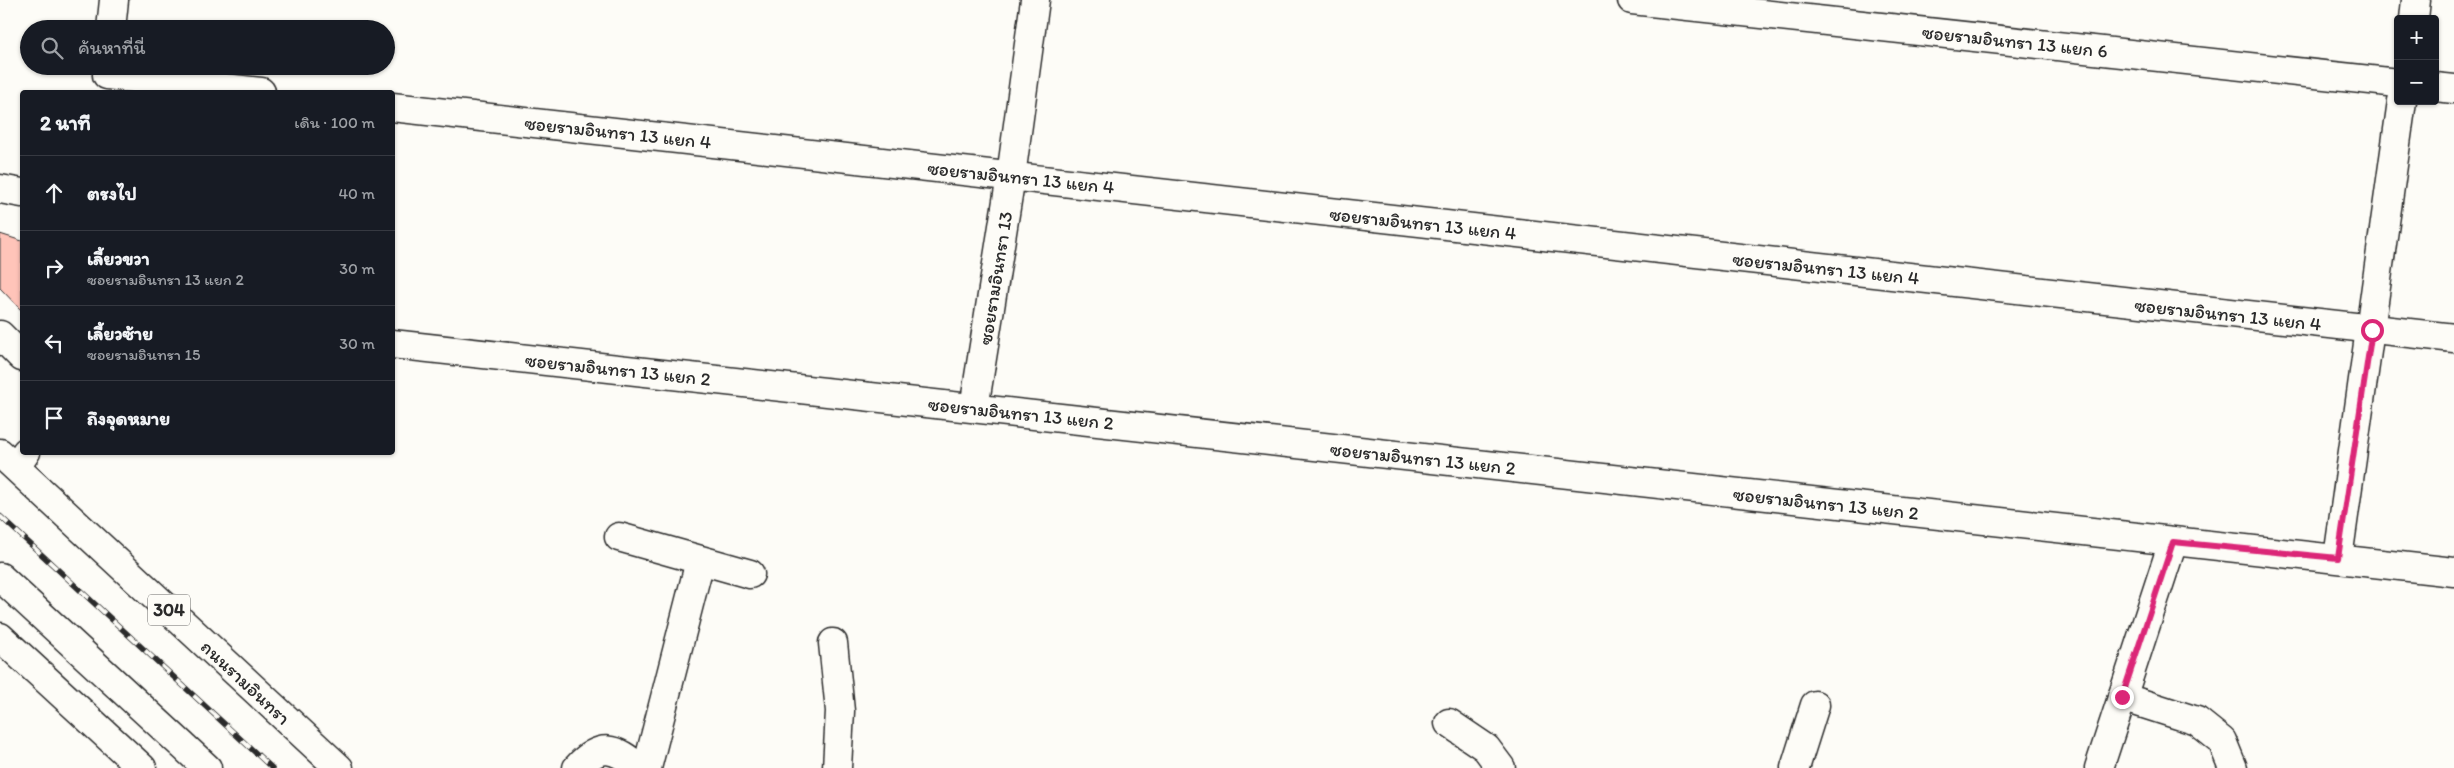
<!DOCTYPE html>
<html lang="th">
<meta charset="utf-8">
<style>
:root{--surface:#171b24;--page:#20242c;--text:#f1f3f6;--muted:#9ea1a6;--line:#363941}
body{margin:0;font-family:Itim,"Playpen Sans Thai",sans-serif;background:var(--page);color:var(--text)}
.controls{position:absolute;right:15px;top:15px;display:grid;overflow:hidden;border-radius:5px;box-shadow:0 1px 4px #0004}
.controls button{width:45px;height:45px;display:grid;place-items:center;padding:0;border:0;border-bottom:1px solid var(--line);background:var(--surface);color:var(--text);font:25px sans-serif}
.stop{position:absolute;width:15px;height:15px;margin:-11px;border:4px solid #db2777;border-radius:50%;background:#fff}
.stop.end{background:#db2777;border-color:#fff;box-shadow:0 1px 5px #0008}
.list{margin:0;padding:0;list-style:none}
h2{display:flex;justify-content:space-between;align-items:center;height:65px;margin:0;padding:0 20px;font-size:21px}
h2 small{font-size:16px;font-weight:400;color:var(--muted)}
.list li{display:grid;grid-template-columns:32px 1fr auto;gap:15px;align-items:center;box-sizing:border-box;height:75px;padding:0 20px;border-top:1px solid var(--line)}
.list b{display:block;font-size:19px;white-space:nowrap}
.list p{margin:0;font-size:16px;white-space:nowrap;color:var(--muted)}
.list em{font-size:16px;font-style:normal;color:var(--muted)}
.icon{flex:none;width:28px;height:28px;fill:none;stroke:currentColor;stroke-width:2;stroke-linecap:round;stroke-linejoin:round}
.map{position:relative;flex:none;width:2454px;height:768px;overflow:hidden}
.search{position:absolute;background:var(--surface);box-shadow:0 1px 4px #0004;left:20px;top:20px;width:375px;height:55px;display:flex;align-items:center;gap:12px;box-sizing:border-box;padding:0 18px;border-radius:28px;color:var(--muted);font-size:19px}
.panel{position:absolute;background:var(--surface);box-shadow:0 1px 4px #0004;left:20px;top:90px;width:375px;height:365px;border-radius:5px}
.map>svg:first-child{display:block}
</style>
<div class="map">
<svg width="2454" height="768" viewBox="0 0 2454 768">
<rect width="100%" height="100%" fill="#fdfcf7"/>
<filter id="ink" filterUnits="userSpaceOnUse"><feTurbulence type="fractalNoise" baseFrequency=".02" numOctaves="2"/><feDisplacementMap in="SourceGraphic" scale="10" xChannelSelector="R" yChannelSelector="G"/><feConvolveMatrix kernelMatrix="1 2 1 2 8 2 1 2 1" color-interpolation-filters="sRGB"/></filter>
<g filter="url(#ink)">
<!-- building -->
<polygon fill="#ffc4b9" stroke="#2b2b2b" points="0,234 22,241 22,311 0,288"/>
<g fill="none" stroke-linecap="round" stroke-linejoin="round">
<!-- minor casing -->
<g stroke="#2b2b2b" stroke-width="31">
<g id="minor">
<polyline points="1632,0 2398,83"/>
<polyline points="2414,19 2416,0"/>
<polyline points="111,29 114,0"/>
<polyline points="107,75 261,92"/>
<polyline points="2435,87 2454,89"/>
<polyline points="392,107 2454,338"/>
<polyline points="0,189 22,193"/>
<polyline points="0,335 22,357"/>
<polyline points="392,344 2454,572"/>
<polyline points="974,408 1011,176 1035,0"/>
<polyline points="16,467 26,452"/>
<polyline points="619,537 750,574"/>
<polyline points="2338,558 2402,101"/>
<polyline points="833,643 840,711 837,768"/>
<polyline points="2122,697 2197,721 2222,741 2233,768"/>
<polyline points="1449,723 1486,748 1501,768"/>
<path d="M577,768C600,742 615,747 639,768"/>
<polyline points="647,768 700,561"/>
<polyline points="1795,768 1815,705"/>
<polyline points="2099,768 2173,542"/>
</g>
</g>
<!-- major casing -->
<g stroke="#2b2b2b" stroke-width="31">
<g id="major">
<polyline points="0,453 339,768"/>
<polyline points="0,577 207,768"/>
<polyline points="0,637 142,768"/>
</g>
</g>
<!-- minor -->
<use href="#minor" stroke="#fdfcf7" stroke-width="28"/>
<!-- major -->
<use href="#major" stroke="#fdfcf7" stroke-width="28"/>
<!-- rail casing -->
<g stroke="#2b2b2b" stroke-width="5.5">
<polyline id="rail" points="0,516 272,768"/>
</g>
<!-- rail -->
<use href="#rail" stroke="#fdfcf7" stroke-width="4" stroke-dasharray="11" stroke-linecap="butt"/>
</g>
</g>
<g fill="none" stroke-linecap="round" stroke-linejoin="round" filter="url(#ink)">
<!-- route -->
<polyline stroke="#db2777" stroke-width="6" points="2122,697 2173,542 2338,558 2372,330"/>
</g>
<g text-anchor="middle" stroke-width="4.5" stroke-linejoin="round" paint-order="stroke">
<!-- shield labels -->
<rect fill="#fdfcf7" stroke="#6a6a68" stroke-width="1" x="148" y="594.5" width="42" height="31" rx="4"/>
<g font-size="18" font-weight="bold" fill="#2b2b2b">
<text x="169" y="616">304</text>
</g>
<!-- street labels -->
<g font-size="19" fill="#2b2b2b" stroke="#fdfcf7">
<text transform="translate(2015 41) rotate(6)" y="7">ซอยรามอินทรา 13 แยก 6</text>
<text transform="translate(618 132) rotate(6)" y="7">ซอยรามอินทรา 13 แยก 4</text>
<text transform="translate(1021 177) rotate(6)" y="7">ซอยรามอินทรา 13 แยก 4</text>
<text transform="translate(1423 223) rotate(6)" y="7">ซอยรามอินทรา 13 แยก 4</text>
<text transform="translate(1826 268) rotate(6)" y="7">ซอยรามอินทรา 13 แยก 4</text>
<text transform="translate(995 278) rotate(-81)" y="7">ซอยรามอินทรา 13</text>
<text transform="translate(2228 314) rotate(6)" y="7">ซอยรามอินทรา 13 แยก 4</text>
<text transform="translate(618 369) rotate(6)" y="7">ซอยรามอินทรา 13 แยก 2</text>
<text transform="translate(1021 413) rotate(6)" y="7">ซอยรามอินทรา 13 แยก 2</text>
<text transform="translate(1423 458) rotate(6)" y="7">ซอยรามอินทรา 13 แยก 2</text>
<text transform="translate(1826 503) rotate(6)" y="7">ซอยรามอินทรา 13 แยก 2</text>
<text transform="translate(246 682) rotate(43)" y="7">ถนนรามอินทรา</text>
</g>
</g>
</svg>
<div class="controls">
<button>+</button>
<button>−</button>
</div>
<div class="stop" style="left:2372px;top:330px"></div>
<div class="stop end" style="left:2122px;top:697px"></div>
<div class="search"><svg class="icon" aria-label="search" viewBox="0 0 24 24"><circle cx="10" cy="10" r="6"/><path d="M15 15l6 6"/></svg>ค้นหาที่นี่</div>
<section class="panel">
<h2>2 นาที<small>เดิน · 100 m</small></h2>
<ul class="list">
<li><svg class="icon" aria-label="ahead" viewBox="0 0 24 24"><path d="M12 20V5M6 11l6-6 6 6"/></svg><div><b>ตรงไป</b></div><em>40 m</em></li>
<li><svg class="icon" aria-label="right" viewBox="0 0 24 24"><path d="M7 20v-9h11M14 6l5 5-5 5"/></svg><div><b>เลี้ยวขวา</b><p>ซอยรามอินทรา 13 แยก 2</p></div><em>30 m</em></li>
<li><svg class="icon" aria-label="left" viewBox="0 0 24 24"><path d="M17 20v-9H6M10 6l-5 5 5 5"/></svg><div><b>เลี้ยวซ้าย</b><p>ซอยรามอินทรา 15</p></div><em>30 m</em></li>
<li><svg class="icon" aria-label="arrive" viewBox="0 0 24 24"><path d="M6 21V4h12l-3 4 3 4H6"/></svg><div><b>ถึงจุดหมาย</b></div></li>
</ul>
</section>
</div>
